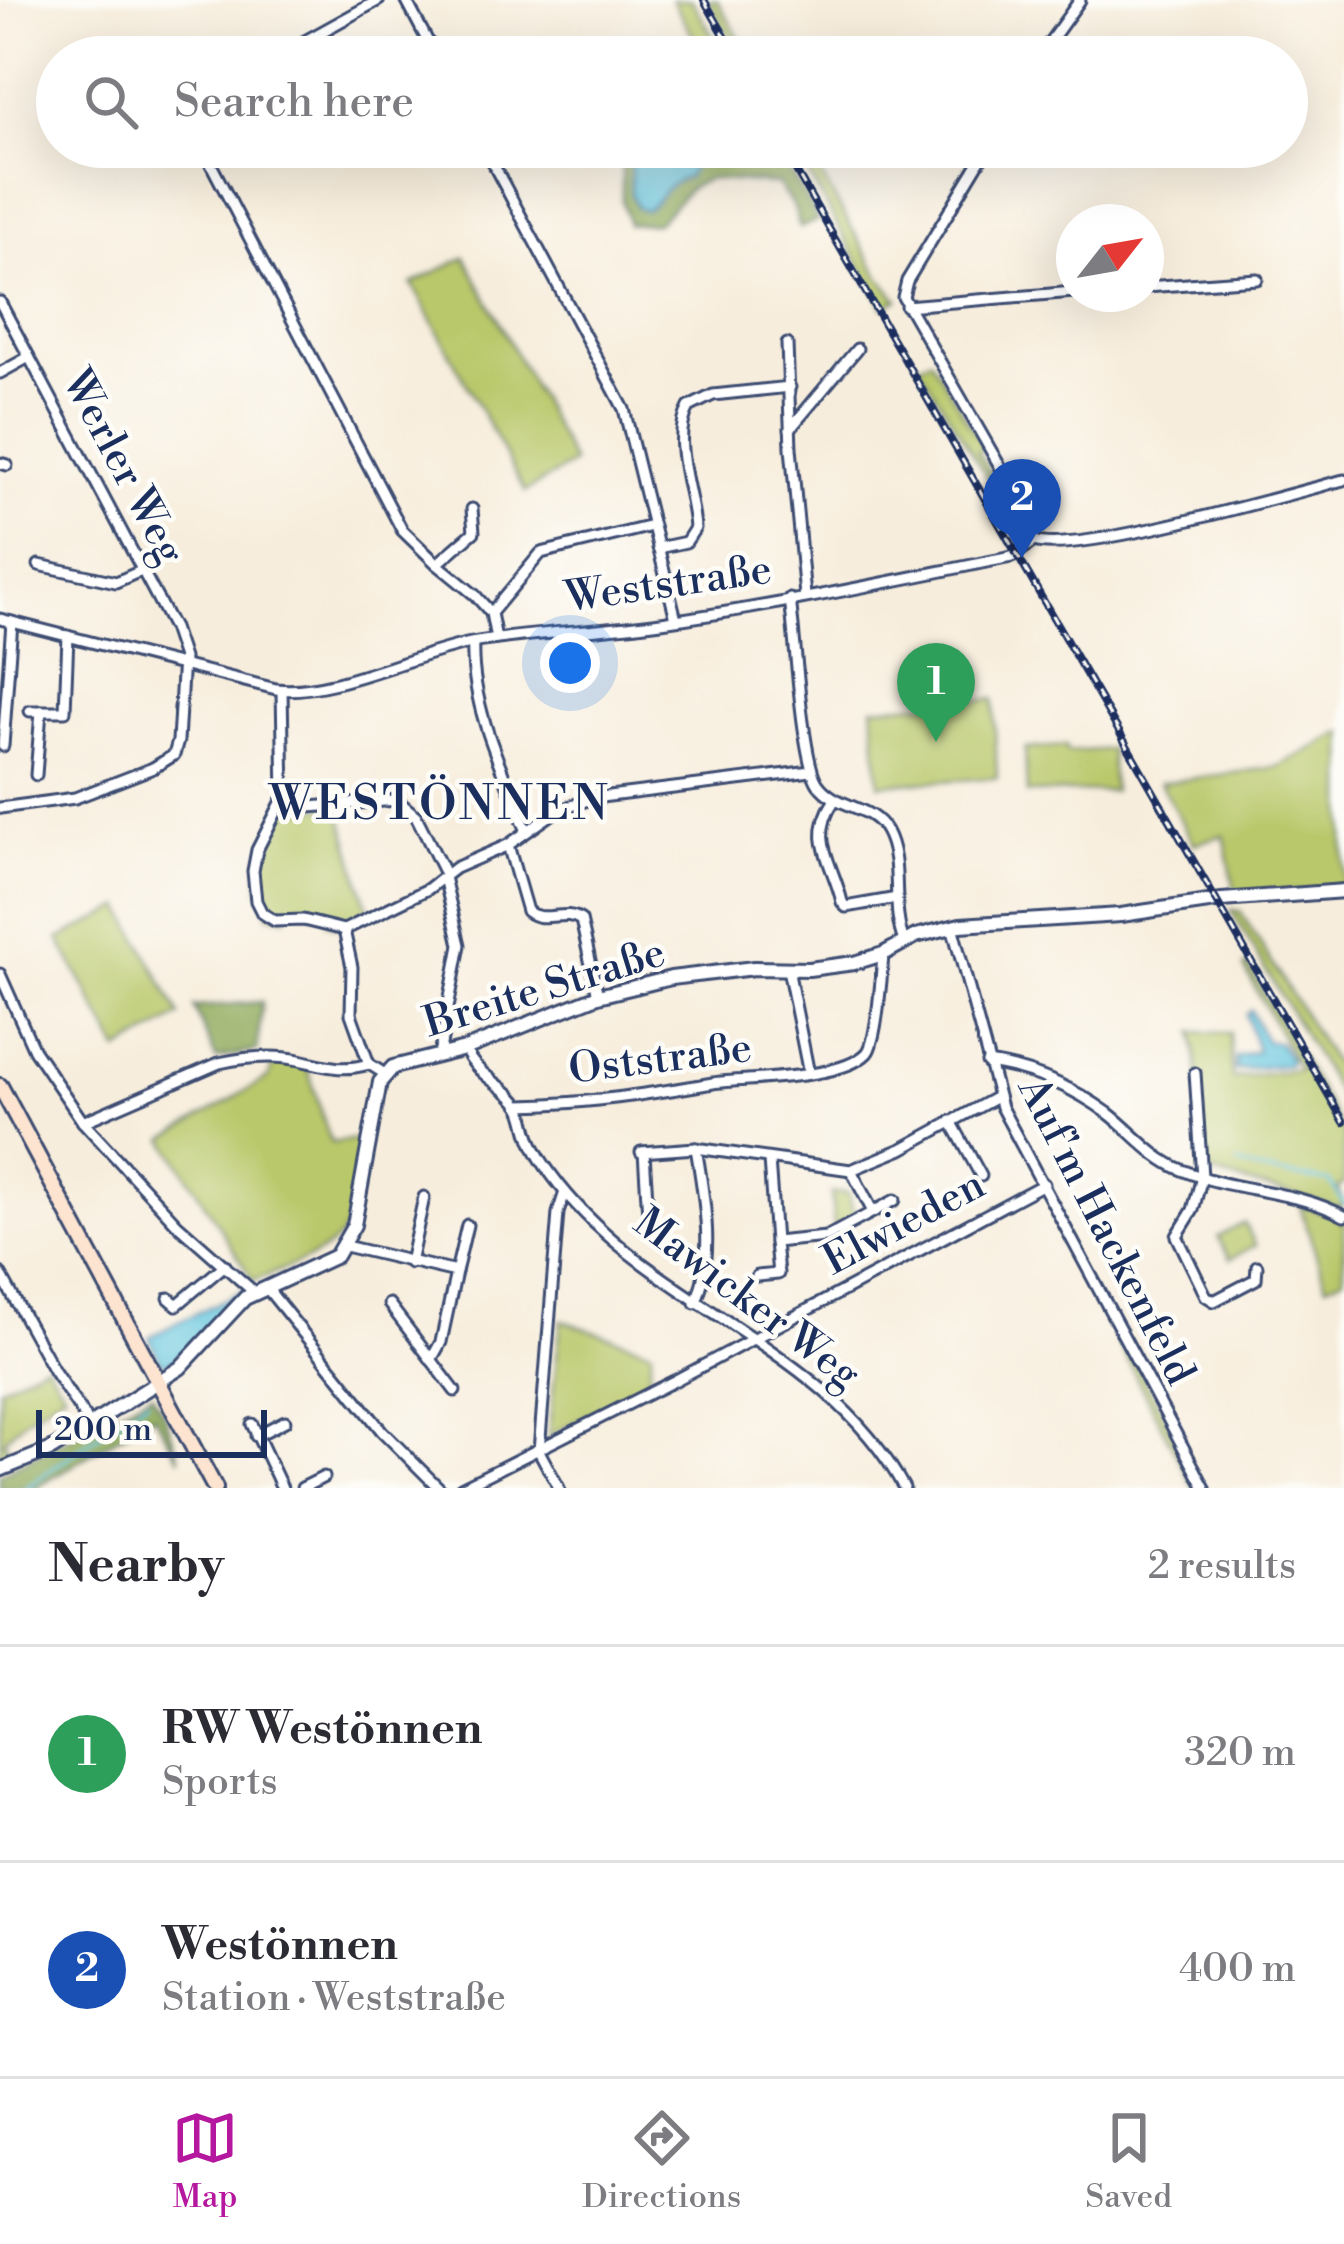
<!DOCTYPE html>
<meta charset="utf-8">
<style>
:root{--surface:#fff;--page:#f7f7f7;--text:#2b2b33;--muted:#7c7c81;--line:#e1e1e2;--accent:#b5179e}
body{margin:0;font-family:"Libre Bodoni",serif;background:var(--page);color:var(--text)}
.compass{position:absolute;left:1056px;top:204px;width:108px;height:108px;border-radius:50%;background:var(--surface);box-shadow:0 12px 48px #0002;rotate:59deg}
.scale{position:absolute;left:36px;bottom:30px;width:231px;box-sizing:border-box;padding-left:12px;border:6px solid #1b2f5e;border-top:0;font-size:33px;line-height:42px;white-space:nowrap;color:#1b2f5e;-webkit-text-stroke:9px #fdfcf7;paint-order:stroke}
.you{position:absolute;left:570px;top:663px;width:42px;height:42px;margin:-30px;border:9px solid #fff;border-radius:50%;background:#1a73e8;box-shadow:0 0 0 18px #1a73e833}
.badge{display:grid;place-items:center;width:78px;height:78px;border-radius:50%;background:var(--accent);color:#fff;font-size:39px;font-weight:700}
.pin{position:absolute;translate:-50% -99px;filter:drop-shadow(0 3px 6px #0008)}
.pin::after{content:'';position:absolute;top:63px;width:42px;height:36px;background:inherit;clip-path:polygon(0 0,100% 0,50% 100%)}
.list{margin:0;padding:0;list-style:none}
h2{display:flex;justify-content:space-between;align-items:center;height:156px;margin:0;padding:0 48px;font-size:51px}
h2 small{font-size:39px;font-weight:400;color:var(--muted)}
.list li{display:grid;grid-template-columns:78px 1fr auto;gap:36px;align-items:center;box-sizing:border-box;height:216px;padding:0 48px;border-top:3px solid var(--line)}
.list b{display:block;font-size:45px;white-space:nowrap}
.list p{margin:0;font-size:39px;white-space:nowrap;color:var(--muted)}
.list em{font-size:39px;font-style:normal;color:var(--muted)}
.icon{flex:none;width:66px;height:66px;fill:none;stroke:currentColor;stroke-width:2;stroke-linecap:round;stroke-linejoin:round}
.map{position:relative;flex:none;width:1344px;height:1488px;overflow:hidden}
.search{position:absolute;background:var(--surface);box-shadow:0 12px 48px #0002;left:36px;right:36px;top:36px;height:132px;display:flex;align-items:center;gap:30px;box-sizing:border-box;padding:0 42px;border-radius:66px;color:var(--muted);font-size:45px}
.sheet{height:588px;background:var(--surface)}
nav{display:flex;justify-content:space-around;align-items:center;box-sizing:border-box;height:168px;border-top:3px solid var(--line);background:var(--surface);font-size:33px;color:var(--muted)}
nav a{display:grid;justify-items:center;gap:6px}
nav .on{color:var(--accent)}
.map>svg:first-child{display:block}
</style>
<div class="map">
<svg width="1344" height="1488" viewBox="0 0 1344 1488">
<rect width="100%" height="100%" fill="#fdfcf7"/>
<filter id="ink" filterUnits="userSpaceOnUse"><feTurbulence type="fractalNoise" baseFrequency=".00833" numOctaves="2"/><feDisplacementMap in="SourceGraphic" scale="24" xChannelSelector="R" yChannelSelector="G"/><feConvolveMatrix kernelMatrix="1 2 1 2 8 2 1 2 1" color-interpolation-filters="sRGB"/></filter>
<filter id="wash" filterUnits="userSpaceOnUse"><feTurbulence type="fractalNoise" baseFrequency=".004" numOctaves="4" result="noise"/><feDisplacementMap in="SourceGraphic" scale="48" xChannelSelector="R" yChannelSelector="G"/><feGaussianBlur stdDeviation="2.7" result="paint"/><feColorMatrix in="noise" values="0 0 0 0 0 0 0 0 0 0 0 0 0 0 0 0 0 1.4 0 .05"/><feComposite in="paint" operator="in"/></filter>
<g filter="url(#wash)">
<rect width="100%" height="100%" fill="#f7eddc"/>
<!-- green -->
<g fill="#b9c86a" stroke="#6a7c64" stroke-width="3">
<polygon points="672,0 692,0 725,57 705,57"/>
<polygon points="708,0 717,0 751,57 741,57"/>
<polygon points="793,147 805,147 880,277 898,299 884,307"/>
<polygon points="465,257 573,463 525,492 412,284"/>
<polygon points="931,359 983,447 978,452 1022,526 1018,528 918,365"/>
<polygon points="994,699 997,778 879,784 873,707"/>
<polygon points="1344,732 1344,889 1236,896 1224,835 1194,844 1160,783 1277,767"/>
<polygon points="1066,746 1067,752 1110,749 1113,791 1027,793 1025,749"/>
<path d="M339,806L369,912L343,928L328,923L327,915L286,909L285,918L269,915C249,880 260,844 284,812Z"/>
<polygon points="122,907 180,1016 119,1051 59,939"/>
<polygon points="1231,910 1240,911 1336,1067 1344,1081 1344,1104"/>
<polygon points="1248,965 1344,1133 1344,1184 1338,1188 1344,1204 1338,1207 1207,1172 1194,1032 1230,1033 1232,1078 1299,1070 1244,967"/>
<path d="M273,1060L306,1063L331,1143L367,1137C348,1244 357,1241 253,1281L165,1139L269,1077Z"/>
<polygon points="831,1193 848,1193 855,1217 834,1228"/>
<polygon points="1300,1206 1335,1215 1344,1221 1344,1277 1326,1285"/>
<polygon points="1244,1223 1256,1245 1230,1259 1218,1237"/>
<polygon points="561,1320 652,1350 648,1383 548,1436"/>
<polygon points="1125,1340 1202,1488 1194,1488 1118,1343"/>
<polygon points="46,1363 64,1392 25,1419 4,1440 14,1459 0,1465 0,1387"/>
</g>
<!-- forest -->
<g fill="#92ac5e" stroke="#566e5e" stroke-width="3">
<path d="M622,147H641L631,154V194L636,208L645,210C665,198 661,184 688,177L674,148L666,147H776L818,220L800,228L794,208L777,184L708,179L690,188L657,223L628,224L622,202Z"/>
<polygon points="262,1002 257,1051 216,1059 194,1007"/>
<polygon points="152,1393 166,1418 180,1459 154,1415 36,1488 0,1488 0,1474"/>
</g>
<!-- water -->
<g fill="#60c4de" stroke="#3e7a9e" stroke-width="3">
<path d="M639,147L674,148L693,164L688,177C661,184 665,198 645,210L637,208L631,194V153Z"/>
<polygon points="1251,1010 1265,1041 1279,1043 1290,1060 1288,1065 1235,1070 1236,1057 1257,1051 1246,1015"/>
<polygon points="245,1289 181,1355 169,1363 161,1363 149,1337"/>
</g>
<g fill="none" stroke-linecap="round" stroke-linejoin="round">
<!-- stream -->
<g stroke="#60c4de" stroke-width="3">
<path d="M1238,1164C1260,1174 1302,1176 1330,1182L1344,1204"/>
<polyline points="26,1488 148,1399"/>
</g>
</g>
</g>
<g filter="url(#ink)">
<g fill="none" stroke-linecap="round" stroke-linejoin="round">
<!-- minor casing -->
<g stroke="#3c4c71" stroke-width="15">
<g id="minor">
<polyline points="406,0 436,57"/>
<polyline points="276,57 379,0"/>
<polyline points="1039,57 1080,0"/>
<polyline points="202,147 402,530 437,564"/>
<polyline points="484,147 624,409 676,619"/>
<polyline points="988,147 907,281 903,297 1033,524 1034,541"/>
<polyline points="1146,287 1257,279"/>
<polyline points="0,302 173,628 183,658 178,741 174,755 153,768 75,798 0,808"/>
<polyline points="906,306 1074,292"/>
<polyline points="787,344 791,448 805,596"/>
<polyline points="0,373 29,357"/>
<polyline points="790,429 857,349"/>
<polyline points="0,463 7,465"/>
<polyline points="472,509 474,532 437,564 475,595 491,613"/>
<path d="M658,548L686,542L695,528C693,491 670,442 689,407L713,395L790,387"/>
<polyline points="39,565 116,582 143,570"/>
<path d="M790,599C795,634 802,762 818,784C836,809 871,804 886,831C904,864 890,907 904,941"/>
<path d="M0,619L276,689C330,696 414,654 471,643C534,632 598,631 661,622C778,606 896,580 1012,557L1034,541C1076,556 1289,494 1344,480"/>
<polyline points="496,639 491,613 541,553 652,526"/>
<path d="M473,643C470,706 503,772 526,829"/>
<polyline points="282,690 284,797 257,850 253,871 256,901 262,913 275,921 303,920 344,930"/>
<polyline points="30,711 65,711 68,636"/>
<polyline points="3,746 12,622"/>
<polyline points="36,775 41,711"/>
<path d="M834,801C808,839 833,862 842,902L846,907L897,898"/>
<polyline points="281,805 297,808 397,800 416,816 443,870"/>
<path d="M508,845L527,911C544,925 564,908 581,920L598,996"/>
<polyline points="952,926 1001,1107 1205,1488"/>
<polyline points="344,930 428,889 455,868 508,845 555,812 593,798 811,771"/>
<polyline points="344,930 352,967 351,1014 369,1064"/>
<polyline points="788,969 809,1074"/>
<polyline points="0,974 34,1050 83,1122 178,1225 254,1292"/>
<path d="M465,1049C477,1078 509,1086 521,1108C525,1115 526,1126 529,1134C533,1149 542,1162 551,1174C648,1307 826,1342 904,1488"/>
<polyline points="439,1055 460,945 444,877"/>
<path d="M987,1063C1031,1069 1072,1087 1108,1113C1133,1132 1152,1158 1182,1170C1234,1192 1294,1189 1344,1216"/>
<polyline points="1195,1073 1202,1177 1193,1210 1177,1236 1206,1296 1214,1301 1256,1279 1257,1266"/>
<path d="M520,1105C586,1104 649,1094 713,1083C750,1078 841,1080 867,1053C877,1042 882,971 883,954"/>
<polyline points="951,1121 981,1176"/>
<path d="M83,1122L219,1063C246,1057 272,1054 299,1060C326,1066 342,1072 369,1064L385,1074"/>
<polyline points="641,1152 696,1148 851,1170 902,1149 997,1097"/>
<polyline points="644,1152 648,1216"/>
<polyline points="769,1160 775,1242"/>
<polyline points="873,1212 895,1200"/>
<polyline points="345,1246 456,1272 441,1342 431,1360"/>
<polyline points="410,1263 424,1197"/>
<polyline points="456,1272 467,1225"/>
<polyline points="0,1273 54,1371 90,1425"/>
<polyline points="757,1276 778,1274 775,1242 826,1237 873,1212 851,1170"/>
<polyline points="266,1287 382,1431 439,1488"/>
<polyline points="169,1298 177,1305 225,1265"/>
<path d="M695,1303C716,1259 704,1195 696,1148"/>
<polyline points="389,1304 455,1391"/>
<polyline points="252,1424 282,1488"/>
<polyline points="256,1436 285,1421"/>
<polyline points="539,1451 558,1213 565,1192"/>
<polyline points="539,1451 559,1488"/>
<polyline points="302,1488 324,1477"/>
<polyline points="461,1488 676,1380 1044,1184"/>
</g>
</g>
<!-- tertiary casing -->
<g stroke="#3c4c71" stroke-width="18">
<polyline id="tertiary" points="0,1470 52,1449 180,1368 245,1298 336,1256 354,1225 380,1082 393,1067 465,1049 598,996 671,978 754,968 809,969 854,963 883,954 916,936 960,925 1121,915 1222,900 1344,891"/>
</g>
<!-- secondary casing -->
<g stroke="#3c4c71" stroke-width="20">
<polyline id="secondary" points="0,1086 215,1488"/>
</g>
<!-- minor -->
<use href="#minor" stroke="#fff" stroke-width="9"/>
<!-- tertiary -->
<use href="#tertiary" stroke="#fff" stroke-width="12"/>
<!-- secondary -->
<use href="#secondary" stroke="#fde4d0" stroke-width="14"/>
<!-- rail casing -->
<g stroke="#1b2f5e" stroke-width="8">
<g id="rail">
<polyline points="704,0 737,57"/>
<polyline points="782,147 1344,1122"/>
</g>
</g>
<!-- rail -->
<use href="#rail" stroke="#fdfcf7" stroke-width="3" stroke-dasharray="9" stroke-linecap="butt"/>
</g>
</g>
<g text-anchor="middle" stroke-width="9" stroke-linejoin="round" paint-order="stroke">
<!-- street labels -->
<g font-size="42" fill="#1b2f5e" stroke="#fdfcf7">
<text transform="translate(125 466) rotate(62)" y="15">Werler Weg</text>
<text transform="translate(668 582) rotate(-8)" y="15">Weststraße</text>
<text transform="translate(544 986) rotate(-17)" y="15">Breite Straße</text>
<text transform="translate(660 1057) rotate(-7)" y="15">Oststraße</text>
<text transform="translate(903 1221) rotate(-28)" y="15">Elwieden</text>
<text transform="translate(1108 1230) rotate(63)" y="15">Auf'm Hackenfeld</text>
<text transform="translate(748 1297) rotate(37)" y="15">Mawicker Weg</text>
</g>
<!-- quarter labels -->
<g font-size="48" letter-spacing="3" fill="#1b2f5e" stroke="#fdfcf7">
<text x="440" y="819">WESTÖNNEN</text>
</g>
</g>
</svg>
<svg class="compass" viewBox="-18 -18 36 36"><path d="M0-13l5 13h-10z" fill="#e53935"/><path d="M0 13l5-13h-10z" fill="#7c7c81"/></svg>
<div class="scale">200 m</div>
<div class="you"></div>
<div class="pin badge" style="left:936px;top:742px;background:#2e9e5b">1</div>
<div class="pin badge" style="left:1022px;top:558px;background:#1a4fb4">2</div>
<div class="search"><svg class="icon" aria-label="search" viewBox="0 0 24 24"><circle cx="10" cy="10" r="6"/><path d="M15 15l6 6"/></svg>Search here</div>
</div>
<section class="sheet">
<h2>Nearby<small>2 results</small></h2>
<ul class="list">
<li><span class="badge" style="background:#2e9e5b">1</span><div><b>RW Westönnen</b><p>Sports</p></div><em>320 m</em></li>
<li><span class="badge" style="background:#1a4fb4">2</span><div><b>Westönnen</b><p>Station · Weststraße</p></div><em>400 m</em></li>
</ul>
</section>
<nav>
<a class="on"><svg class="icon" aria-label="map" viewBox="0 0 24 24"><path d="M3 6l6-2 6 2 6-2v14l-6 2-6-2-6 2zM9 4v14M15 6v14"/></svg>Map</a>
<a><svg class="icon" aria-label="directions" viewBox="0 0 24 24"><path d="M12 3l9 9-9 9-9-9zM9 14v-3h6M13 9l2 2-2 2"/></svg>Directions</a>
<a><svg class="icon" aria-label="saved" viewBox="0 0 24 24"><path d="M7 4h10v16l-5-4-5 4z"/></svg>Saved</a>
</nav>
